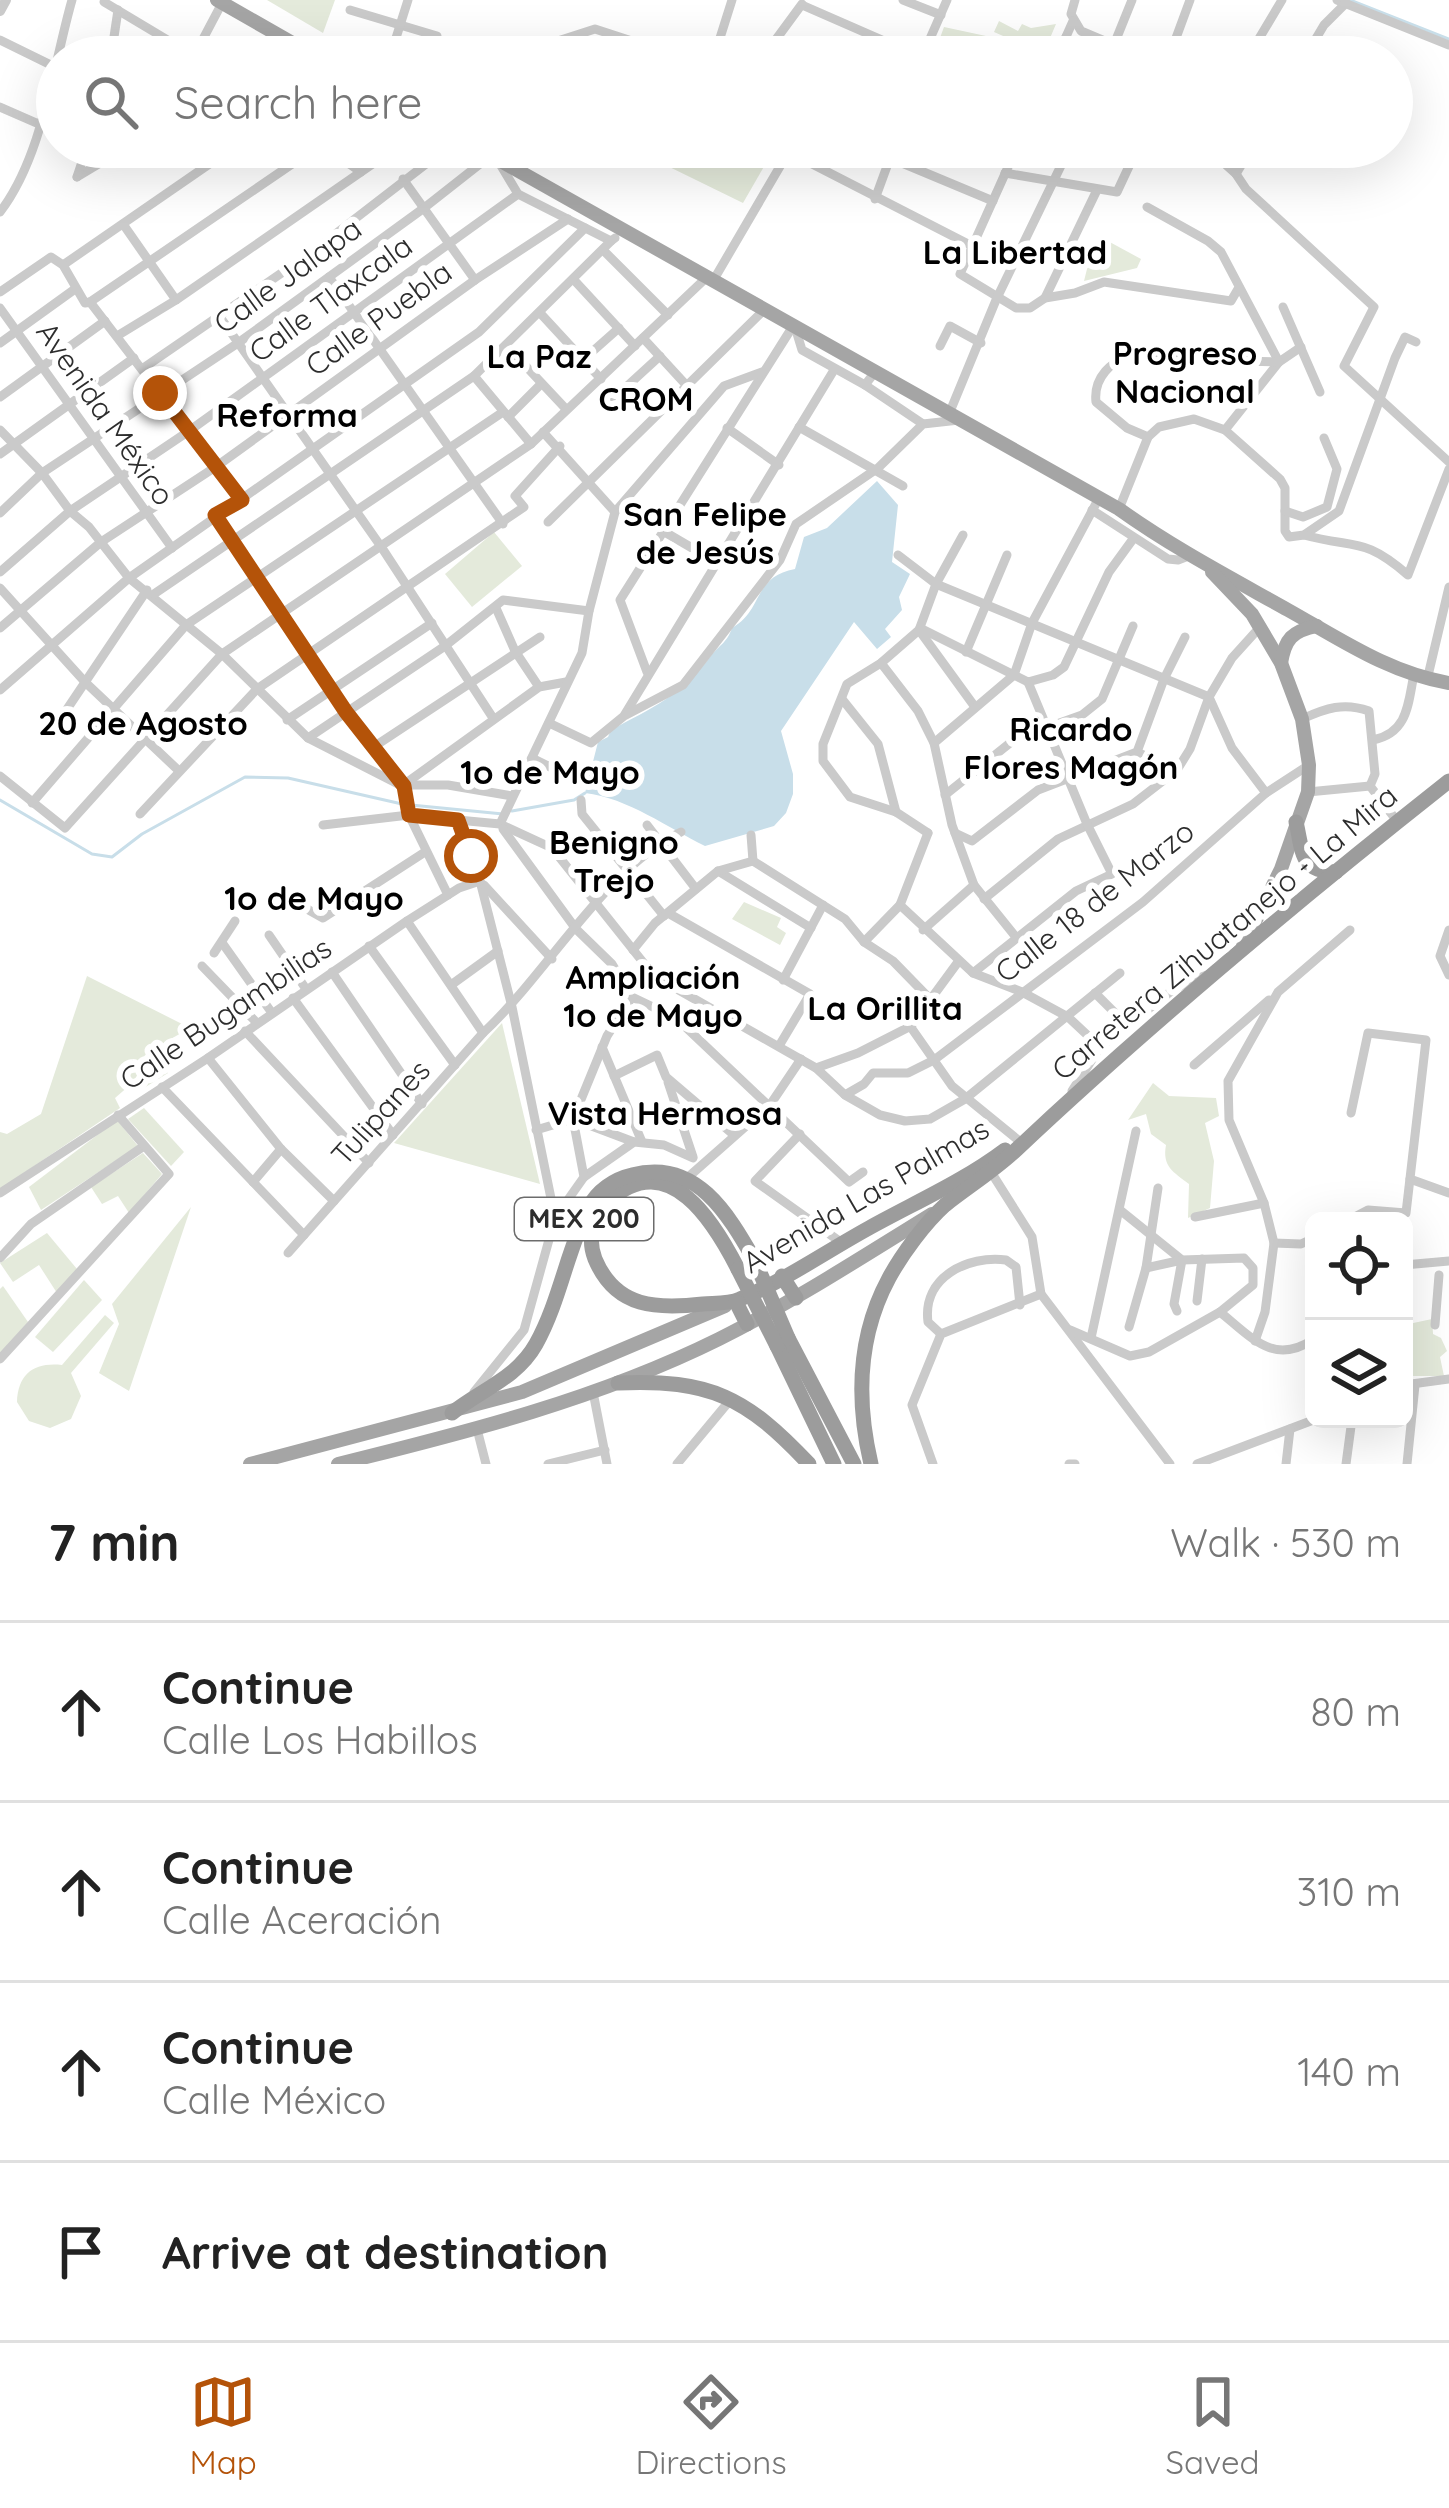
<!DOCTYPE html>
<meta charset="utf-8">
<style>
:root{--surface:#fff;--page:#f2f2f2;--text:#222;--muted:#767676;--line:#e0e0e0;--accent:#b45309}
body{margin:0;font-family:Quicksand,sans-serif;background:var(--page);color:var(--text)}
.controls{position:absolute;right:36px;bottom:36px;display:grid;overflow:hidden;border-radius:18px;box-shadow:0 12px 48px #0002}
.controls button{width:108px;height:108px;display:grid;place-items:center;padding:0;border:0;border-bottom:3px solid var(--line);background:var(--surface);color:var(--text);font:60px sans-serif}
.stop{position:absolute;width:36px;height:36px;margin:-27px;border:9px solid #b45309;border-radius:50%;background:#fff}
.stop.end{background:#b45309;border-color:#fff;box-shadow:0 3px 12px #0008}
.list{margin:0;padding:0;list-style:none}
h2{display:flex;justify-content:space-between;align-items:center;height:156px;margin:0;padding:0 48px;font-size:51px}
h2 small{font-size:39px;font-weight:400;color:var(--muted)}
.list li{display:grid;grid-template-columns:78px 1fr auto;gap:36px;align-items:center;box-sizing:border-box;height:180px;padding:0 48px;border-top:3px solid var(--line)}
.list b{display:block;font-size:45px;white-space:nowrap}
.list p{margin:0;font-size:39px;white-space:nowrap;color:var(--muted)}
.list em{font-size:39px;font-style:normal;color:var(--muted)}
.icon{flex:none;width:66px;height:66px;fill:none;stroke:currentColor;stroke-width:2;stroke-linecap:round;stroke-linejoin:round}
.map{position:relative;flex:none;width:1449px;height:1464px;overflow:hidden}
.search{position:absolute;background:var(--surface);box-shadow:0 12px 48px #0002;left:36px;right:36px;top:36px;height:132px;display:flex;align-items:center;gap:30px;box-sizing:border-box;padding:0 42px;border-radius:66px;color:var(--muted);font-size:45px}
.sheet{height:876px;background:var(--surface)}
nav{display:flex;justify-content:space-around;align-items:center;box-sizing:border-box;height:168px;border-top:3px solid var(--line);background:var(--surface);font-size:33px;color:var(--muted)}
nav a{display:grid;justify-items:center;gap:6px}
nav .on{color:var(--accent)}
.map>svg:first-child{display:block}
</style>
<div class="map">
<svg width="1449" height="1464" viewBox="0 0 1449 1464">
<rect width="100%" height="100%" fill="#fff"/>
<!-- green -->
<g fill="#e4eadb">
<polygon points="267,0 335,0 323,33"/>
<polygon points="999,21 1018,31 1022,24 1031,28 1056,24 1042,57 1022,57 1026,46 994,32"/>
<polygon points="944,27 1000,39 1001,50 1018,57 967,57 952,52 949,57 933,57"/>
<polygon points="653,147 755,147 770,156 743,203 647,156"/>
<polygon points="1106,240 1141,259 1137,268 1084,281 1089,261 1095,263"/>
<polygon points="494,532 522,566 472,607 445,574"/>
<polygon points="744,902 781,918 777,927 786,933 780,945 732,919"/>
<polygon points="87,976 190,1028 155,1048 168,1073 139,1091 130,1085 115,1098 120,1108 0,1189 0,1132 7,1134 41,1114"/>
<polygon points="502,1023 540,1184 394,1143"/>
<path d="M1153,1083L1169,1096L1216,1098L1219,1116L1205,1123L1214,1161L1210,1208L1188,1218L1189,1184C1173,1172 1162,1166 1166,1145L1151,1134L1146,1114L1128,1120Z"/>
<polygon points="144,1108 184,1152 171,1166 128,1119"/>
<polygon points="117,1120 138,1146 41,1210 29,1187"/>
<polygon points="143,1153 162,1174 129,1213 118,1196 102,1204 91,1187"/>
<polygon points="191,1207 129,1391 99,1373 119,1324 112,1304"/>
<polygon points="47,1233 77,1269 57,1293 39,1265 13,1282 0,1263"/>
<polygon points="84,1280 102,1300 53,1352 35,1337"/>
<polygon points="3,1286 28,1322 0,1354 0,1289"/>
<path d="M105,1315L114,1323L71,1373L81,1396L71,1419L50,1428L29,1421L17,1402C18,1373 35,1362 62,1365Z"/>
<polygon points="1432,1319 1433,1334 1441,1338 1447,1351 1440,1357 1444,1376 1404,1376 1404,1325"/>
</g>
<!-- water -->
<path fill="#c8dee9" d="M877,481L898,505L892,562L910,574L899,597L902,610L885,629L891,637L877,649L854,622L781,731L793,774V794L786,813L774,826L705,846C668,828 628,798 585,793L598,742L608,737L611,730C652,708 682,695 710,657C719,645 727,643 732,628C764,610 752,577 795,569L804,537L827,528Z"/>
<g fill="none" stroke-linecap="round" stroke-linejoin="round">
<!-- stream -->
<g stroke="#c8dee9" stroke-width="3">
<polyline points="1350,0 1449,39"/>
<polyline points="0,800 92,854 112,857 142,834 245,777 288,778 402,804"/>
<polyline points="411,805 503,814"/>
<polyline points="512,811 574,800 585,793"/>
</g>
<!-- minor -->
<g stroke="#cacaca" stroke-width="9">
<polyline points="903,0 941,15"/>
<polyline points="1075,0 1071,14 1081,31 1114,45"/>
<polyline points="1337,0 1449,45"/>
<polyline points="104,2 196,57"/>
<polyline points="802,5 921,57"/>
<polyline points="350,10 437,36"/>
<polyline points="1066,37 1086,57"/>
<polyline points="0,40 53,66"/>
<polyline points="771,43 804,57"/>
<polyline points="194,56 222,3"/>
<polyline points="111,57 118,10"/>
<polyline points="390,57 408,0"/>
<polyline points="532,57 536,48 595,29 641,44"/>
<polyline points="714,57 732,0"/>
<polyline points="763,57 802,4"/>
<polyline points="922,57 947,0"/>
<polyline points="1057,57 1073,21"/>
<polyline points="1109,57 1132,0"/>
<polyline points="1169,57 1190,0"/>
<polyline points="1248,57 1282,0"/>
<polyline points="1305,57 1324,25 1346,3"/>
<polyline points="0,107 41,125"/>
<polyline points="325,147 361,172"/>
<polyline points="779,147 972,246"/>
<polyline points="1017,147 960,274 1016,308 1030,308 1045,298 1075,293 1104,282 1231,301 1238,289"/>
<polyline points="1206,147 1236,174 1246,189 1374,307 1344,366 1449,462"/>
<polyline points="890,158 993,201"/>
<polyline points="497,159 518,194 611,241 615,238"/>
<polyline points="1005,173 1117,192 1138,147"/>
<polyline points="1236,174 1252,147"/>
<polyline points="77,177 127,147"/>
<polyline points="77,177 87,147"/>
<polyline points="403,179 475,280"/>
<polyline points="875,199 890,158 886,147"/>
<polyline points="1147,207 1208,241 1221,252 1279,362"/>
<path d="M0,212C43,156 53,66 72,0"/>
<polyline points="123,224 176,300"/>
<polyline points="603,250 668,315"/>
<polyline points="63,265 234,147"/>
<polyline points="329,277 503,524"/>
<polyline points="574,280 635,346"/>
<polyline points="713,281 789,151"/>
<polyline points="0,292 51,257 63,265 85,303 90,302 242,500"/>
<polyline points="1045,298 1096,192"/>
<polyline points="90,302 317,147"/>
<polyline points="1283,307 1320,392"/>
<polyline points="0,308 172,548"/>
<polyline points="218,314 382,548 493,718"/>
<polyline points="541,314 601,379"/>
<polyline points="795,327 802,350 865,385 875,372"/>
<polyline points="117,336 176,300 397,147"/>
<polyline points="643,338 688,387"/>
<polyline points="0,343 75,289"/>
<polyline points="506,345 566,409"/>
<polyline points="940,346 950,326 981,343"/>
<polyline points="584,359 619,328"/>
<polyline points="142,369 312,252 439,154 485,160"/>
<polyline points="474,376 531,444"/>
<polyline points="865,385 923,424"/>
<polyline points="0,397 105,321"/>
<polyline points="613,399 660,356"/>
<polyline points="949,414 996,300 1070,147"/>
<polyline points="508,417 541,384"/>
<polyline points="799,427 903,486"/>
<polyline points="727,428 779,465"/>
<polyline points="0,430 42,473 70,511 89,527 129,578 222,654 308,738 402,786"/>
<polyline points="1225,430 1279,362 1301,347"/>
<polyline points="543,432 615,512"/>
<path d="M1148,437L1127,428L1096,402C1093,376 1112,363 1132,351L1158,359L1279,362"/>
<polyline points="0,454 134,358"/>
<polyline points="1119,509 1148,437 1159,427 1194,419 1225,430 1280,479 1285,488 1285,531 1289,537 1304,535 1339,511 1395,358 1405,337 1416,342"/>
<polyline points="1092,510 1168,559 1178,560 1191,555"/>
<polyline points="1285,511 1303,517 1327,507 1337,469 1324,438"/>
<polyline points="0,513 42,473 238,343 424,208 485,160 493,147"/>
<polyline points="215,515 346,712 399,782"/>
<polyline points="548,522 764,310"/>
<polyline points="663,531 716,562"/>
<path d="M1304,535C1355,549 1363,536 1408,575L1449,469"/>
<polyline points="898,555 936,584 1209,697 1232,748 1266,793"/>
<polyline points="0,572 70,511 189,431 518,194"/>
<polyline points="0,588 85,682 178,770"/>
<polyline points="154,594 474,376 611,241"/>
<polyline points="496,608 515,651 539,687"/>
<polyline points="0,628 101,542 217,466 475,280 568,219"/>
<polyline points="920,628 1028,682 1053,675 1064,667 1109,572 1133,539"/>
<polyline points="919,630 975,707"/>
<polyline points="966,652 1007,555"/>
<polyline points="881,663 918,711 934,743 952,825 974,885 1015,936"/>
<polyline points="647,672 620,600 793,326"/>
<polyline points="1427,680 1449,587"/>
<polyline points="0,690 129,578 479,332 585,228"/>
<polyline points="842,699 878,744 896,812"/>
<polyline points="625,714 834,370"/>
<path d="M1302,719C1326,708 1344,702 1369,711L1375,774L1370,786L1397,821"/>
<polyline points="287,720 432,623"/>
<polyline points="549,723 591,743 624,716 683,685 780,560 796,524 878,468 923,424 959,420"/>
<polyline points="57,724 147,590"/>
<polyline points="308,738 445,646 503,600 589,611"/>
<path d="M1373,740C1408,733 1408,704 1414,674"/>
<polyline points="934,743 1014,675 1032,623 1099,498"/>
<polyline points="372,748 540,637"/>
<polyline points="1137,752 1177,770"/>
<polyline points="532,758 582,783"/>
<polyline points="0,776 65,828 222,654 531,444 706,278"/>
<polyline points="407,785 448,785 512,796"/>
<polyline points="402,786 539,687 566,682"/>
<polyline points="404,786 409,815 448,895"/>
<polyline points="1308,792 1370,786"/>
<polyline points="945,795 1015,739 1082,715 1102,699 1133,626"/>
<polyline points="581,800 582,814 664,916"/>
<polyline points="32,803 186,625 503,412"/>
<polyline points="140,814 257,689 524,507 515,496 560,446"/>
<polyline points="458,820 480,881 512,1007 555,1218 524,1330 474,1392"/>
<polyline points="500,824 582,653 589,611 615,512 724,386 762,372"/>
<polyline points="323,825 409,815 458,820 500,824 552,848 654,976 816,1068 845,1095 880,1115 905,1121 930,1119 965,1099 1120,973"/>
<polyline points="647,825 696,889"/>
<polyline points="503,829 576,929 612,964 632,997 676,1018 849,1182 863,1172"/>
<polyline points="928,833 896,812 850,797 823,761 823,744 847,684 881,663 919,630 936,584 963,535"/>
<polyline points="928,833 900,905 973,973 1022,992 1068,1017 1100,1047"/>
<polyline points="955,833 972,841 1038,790 1137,752 1164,679 1185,637"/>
<polyline points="751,835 753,861"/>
<polyline points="718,871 811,928"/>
<polyline points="484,885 552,959"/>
<polyline points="984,899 1058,839 1133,804 1177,770 1190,749 1209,697 1232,658 1260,627"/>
<polyline points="307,909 323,918 425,852"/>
<polyline points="668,913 810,994 779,1046"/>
<polyline points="407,921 483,1033"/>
<polyline points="923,930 974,885"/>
<polyline points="1449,930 1440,956 1449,975"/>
<polyline points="269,935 306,989"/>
<polyline points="864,942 900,905"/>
<polyline points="223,944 272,1013"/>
<polyline points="369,946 455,1065"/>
<polyline points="633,950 655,923 718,871 753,861 845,919 864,942 893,961 932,1001"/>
<polyline points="214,953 235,921"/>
<polyline points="202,966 257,1023"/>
<polyline points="332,972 422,1104"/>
<polyline points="973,973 1076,891 1112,874 1087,824 1028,682"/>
<polyline points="783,980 823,905"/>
<polyline points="451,985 498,951"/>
<polyline points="1095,993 1127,1025"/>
<polyline points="293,998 393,1135"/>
<polyline points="910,1026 952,1086 1023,1144"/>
<polyline points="245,1031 369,1163"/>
<polyline points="602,1047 642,1142"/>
<polyline points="208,1058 281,1149 334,1201"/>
<polyline points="1194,1065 1269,1000"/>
<polyline points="816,1068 858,1053 911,1026 958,962"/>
<polyline points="614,1076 657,1055 666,1077 734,1135"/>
<polyline points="668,1082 693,1157"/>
<polyline points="162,1087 304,1235"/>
<polyline points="1072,1091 1100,1047 1174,989 1206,975"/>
<polyline points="845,1095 864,1084 873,1073 908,1073 934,1060 1143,902 1266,793 1309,765"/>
<polyline points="536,1130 573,1119 634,1142"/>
<polyline points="800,1134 755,1181 842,1243"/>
<polyline points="991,1172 1032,1237 1041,1294 1170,1464"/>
<polyline points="584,1177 634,1142 664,1145 693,1158"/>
<polyline points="686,1179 770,1105 801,1059"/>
<polyline points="1410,1179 1449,1193"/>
<polyline points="253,1182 281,1149"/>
<polyline points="0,1193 208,1058 407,921 459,888 480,881"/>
<polyline points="1120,1210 1182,1260 1244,1258 1253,1268 1253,1285 1220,1312"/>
<polyline points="1195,1217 1264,1203"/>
<polyline points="555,1218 584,1177 573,1119 607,1036 632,997"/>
<polyline points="1347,1221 1368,1210 1406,1213 1426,1040 1368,1033 1351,1113"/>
<polyline points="1274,1243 1301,1244 1314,1238"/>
<path d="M288,1253L483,1033C547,974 604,869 681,832"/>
<polyline points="0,1258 31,1224 144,1146"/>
<polyline points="1404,1265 1449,1261"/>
<polyline points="1146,1268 1182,1260 1174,1304 1177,1311"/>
<polyline points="1197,1301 1202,1259"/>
<polyline points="1435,1325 1439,1275"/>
<polyline points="1129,1327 1146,1268 1158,1188"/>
<path d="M1070,1330L1130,1356L1149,1352L1220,1312C1252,1338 1274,1366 1314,1339"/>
<path d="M941,1334L928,1322C922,1277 968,1255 1006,1260L1016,1267L1020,1305"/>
<polyline points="1091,1338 1136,1131"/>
<polyline points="1255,1341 1265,1312 1274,1243 1264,1203 1229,1120 1228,1081 1278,992 1350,930"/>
<polyline points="0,1359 169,1174 118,1115"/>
<polyline points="1404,1385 1449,1379"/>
<polyline points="593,1392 607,1464"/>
<polyline points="477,1429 486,1464"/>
<polyline points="548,1464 605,1450"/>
<polyline points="677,1464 731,1399"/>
<polyline points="933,1464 912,1405 941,1334 1041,1294"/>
<polyline points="1069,1464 1075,1464"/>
<polyline points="1197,1464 1316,1419"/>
<polyline points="1286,1464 1290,1429"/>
<polyline points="1346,1464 1352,1419"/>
<polyline points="1407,1464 1415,1385"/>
</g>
<!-- tertiary -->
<polyline stroke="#cacaca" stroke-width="10" points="0,11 6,0"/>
<!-- primary -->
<g stroke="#a5a5a5" stroke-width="14">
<polyline points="217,0 317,57"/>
<path d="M476,147L1119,509C1172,547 1231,578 1288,610C1340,639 1389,673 1449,683"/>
<polyline points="1212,572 1252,614 1281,663 1302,719 1309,765 1308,792 1281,869 1243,946"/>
<path d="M1281,663C1285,639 1292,631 1317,626"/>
<polyline points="250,1464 522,1392 725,1306"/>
<path d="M338,1464C468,1432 598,1399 719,1339C793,1302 862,1257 932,1214"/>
</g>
<!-- trunk -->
<g stroke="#9c9c9c" stroke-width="15">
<path d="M1296,822C1303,851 1299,872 1336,872"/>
<path d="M738,1269C715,1224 669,1146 609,1201C593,1215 587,1239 595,1259C616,1309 658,1309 703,1304C715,1303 729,1304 740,1299C784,1281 827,1251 869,1228C914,1203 964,1181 1005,1150"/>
<polyline points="782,1276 796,1298"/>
<polyline points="736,1302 747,1324"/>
<polyline points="788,1338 854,1464"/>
<polyline points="777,1346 834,1464"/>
<path d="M618,1383C710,1379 746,1397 809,1464"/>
<path d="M452,1413C481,1390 517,1378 536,1344C560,1301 567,1250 589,1207C597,1191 614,1179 632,1175C696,1158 728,1214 755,1261"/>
<path d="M871,1464C856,1400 857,1337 889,1278C902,1254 925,1223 945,1205C969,1186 995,1170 1017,1149C1154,1020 1301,898 1449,781"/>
</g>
<!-- trunk-bridge -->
<g stroke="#9c9c9c" stroke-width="15">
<polyline points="755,1261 788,1338"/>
<polyline points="738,1269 777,1346"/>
</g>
</g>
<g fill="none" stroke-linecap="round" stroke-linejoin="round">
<!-- route -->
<polyline stroke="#b45309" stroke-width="15" points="160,393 242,500 215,515 346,712 404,786 409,815 458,820 471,856"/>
</g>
<g text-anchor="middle" stroke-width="12" stroke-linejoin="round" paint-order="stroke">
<!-- shield labels -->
<rect fill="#fff" stroke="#6c6c6c" stroke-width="3" x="515" y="1198" width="138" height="42" rx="9"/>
<g font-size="27" font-weight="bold" fill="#2d2d2d">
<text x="584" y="1228">MEX 200</text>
</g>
<!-- street labels -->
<g font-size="30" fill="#2d2d2d" stroke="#fff">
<text transform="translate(288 276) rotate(-36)" y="10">Calle Jalapa</text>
<text transform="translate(331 299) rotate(-36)" y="10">Calle Tlaxcala</text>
<text transform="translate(379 319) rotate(-36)" y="10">Calle Puebla</text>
<text transform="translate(105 414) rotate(55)" y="10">Avenida México</text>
<text transform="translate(1095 902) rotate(-38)" y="10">Calle 18 de Marzo</text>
<text transform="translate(1225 933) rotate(-40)" y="10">Carretera Zihuatanejo - La Mira</text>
<text transform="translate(226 1014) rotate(-34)" y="10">Calle Bugambilias</text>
<text transform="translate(381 1113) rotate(-48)" y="10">Tulipanes</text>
<text transform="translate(866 1196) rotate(-30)" y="10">Avenida Las Palmas</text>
</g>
<!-- neighbourhood labels -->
<g font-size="33" font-weight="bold" fill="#000" stroke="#fff">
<text x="1015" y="264">La Libertad</text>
<text x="1185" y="365">Progreso<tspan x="1185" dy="38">Nacional</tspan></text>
<text x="539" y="368">La Paz</text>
<text x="646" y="411">CROM</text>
<text x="287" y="427">Reforma</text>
<text x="705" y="526">San Felipe<tspan x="705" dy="38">de Jesús</tspan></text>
<text x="143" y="735">20 de Agosto</text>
<text x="1071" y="741">Ricardo<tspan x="1071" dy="38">Flores Magón</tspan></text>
<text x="550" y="784">1o de Mayo</text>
<text x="614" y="854">Benigno<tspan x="614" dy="38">Trejo</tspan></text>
<text x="314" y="910">1o de Mayo</text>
<text x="653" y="989">Ampliación<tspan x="653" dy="38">1o de Mayo</tspan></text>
<text x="885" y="1020">La Orillita</text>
<text x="665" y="1125">Vista Hermosa</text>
</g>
</g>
</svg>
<div class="controls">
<button><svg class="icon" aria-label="locate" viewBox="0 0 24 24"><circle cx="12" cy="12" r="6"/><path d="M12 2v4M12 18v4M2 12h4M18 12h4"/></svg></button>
<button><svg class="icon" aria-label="layers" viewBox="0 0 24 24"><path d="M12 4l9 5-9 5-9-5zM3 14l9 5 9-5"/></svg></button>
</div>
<div class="stop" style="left:471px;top:856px"></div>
<div class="stop end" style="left:160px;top:393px"></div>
<div class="search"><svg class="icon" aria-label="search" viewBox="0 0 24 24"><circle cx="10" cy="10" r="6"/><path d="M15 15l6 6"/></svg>Search here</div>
</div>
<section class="sheet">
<h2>7 min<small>Walk · 530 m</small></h2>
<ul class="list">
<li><svg class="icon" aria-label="ahead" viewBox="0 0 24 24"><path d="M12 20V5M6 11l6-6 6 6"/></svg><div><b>Continue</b><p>Calle Los Habillos</p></div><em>80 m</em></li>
<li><svg class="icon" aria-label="ahead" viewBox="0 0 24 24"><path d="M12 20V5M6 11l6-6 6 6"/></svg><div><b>Continue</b><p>Calle Aceración</p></div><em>310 m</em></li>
<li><svg class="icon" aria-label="ahead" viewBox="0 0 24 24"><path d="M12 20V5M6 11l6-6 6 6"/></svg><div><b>Continue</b><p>Calle México</p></div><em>140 m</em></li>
<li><svg class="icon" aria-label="arrive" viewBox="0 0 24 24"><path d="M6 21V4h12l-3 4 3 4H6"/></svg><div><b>Arrive at destination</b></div></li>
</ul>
</section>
<nav>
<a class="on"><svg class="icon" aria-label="map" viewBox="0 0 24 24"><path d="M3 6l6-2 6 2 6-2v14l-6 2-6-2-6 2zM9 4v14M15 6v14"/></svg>Map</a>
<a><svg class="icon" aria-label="directions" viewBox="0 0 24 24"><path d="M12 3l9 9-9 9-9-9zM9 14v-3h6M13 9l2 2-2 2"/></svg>Directions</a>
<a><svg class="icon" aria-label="saved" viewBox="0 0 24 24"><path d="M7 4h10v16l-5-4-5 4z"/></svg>Saved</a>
</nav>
